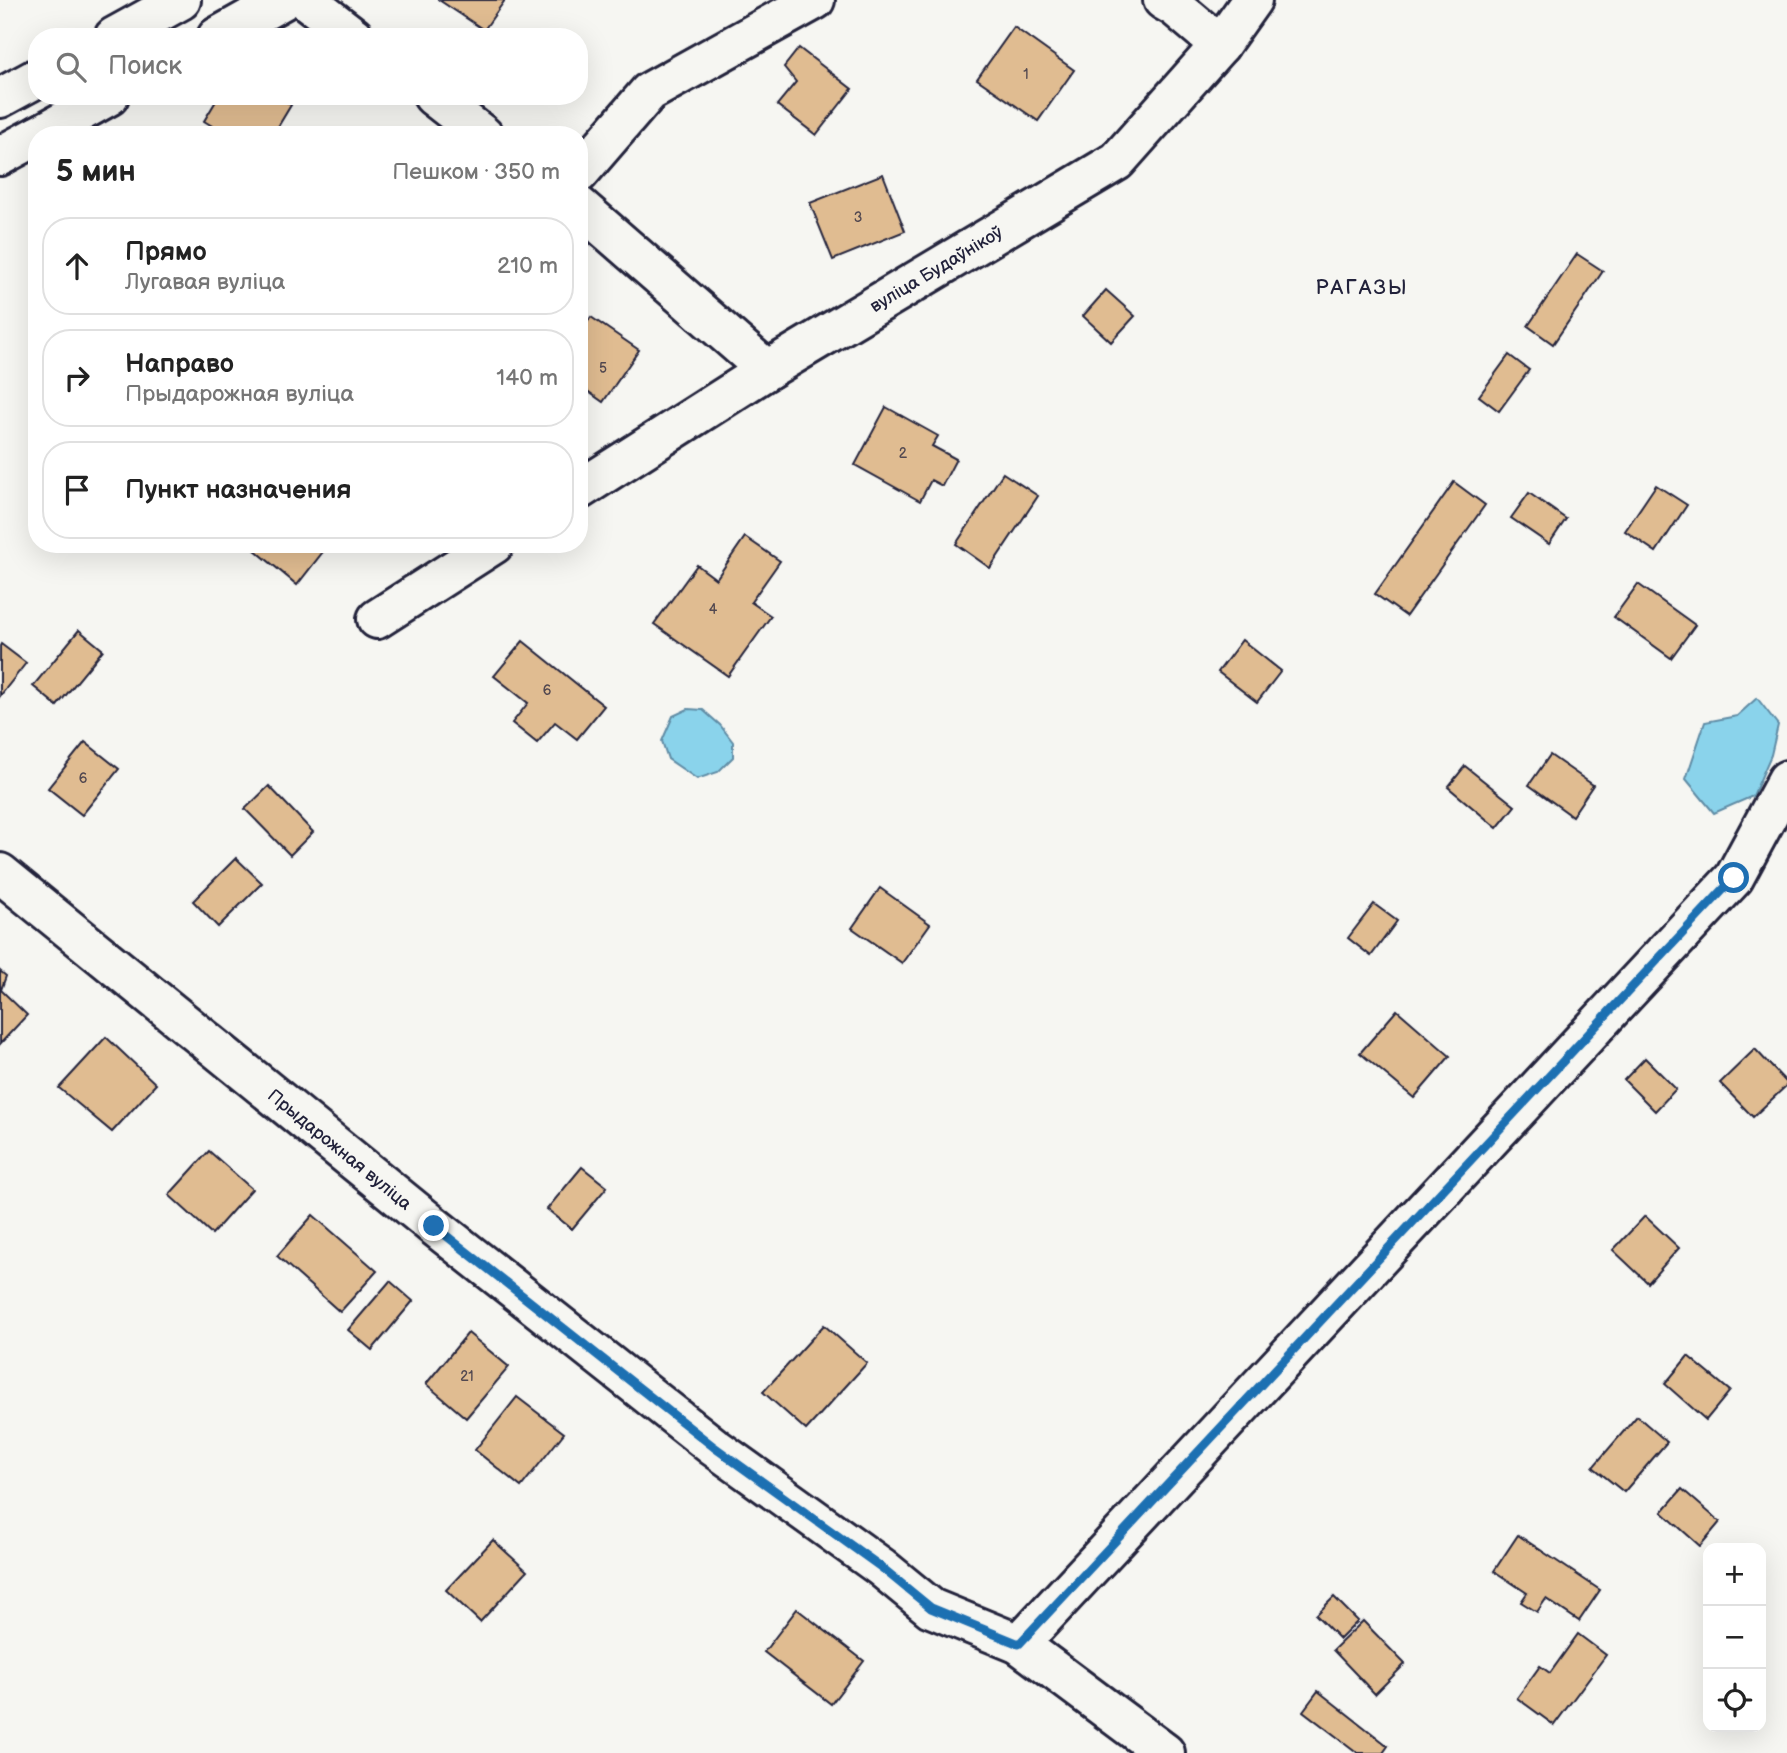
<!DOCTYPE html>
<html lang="ru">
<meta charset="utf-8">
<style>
:root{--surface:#fff;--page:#f6f6f6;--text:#222;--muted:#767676;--line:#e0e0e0}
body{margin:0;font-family:"Balsamiq Sans",sans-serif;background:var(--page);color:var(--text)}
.controls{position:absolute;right:21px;bottom:21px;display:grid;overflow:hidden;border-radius:14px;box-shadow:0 7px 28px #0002}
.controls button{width:63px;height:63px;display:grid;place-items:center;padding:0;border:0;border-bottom:2px solid var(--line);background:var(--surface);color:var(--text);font:35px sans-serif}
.stop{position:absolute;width:21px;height:21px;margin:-16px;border:5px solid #1f6fb2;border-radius:50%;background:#fff}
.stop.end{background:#1f6fb2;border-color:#fff;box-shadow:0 2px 7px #0008}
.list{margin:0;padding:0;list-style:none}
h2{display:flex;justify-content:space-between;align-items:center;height:91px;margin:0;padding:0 28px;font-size:30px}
h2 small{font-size:23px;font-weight:400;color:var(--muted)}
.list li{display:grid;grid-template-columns:46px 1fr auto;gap:21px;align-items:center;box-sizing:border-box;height:98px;margin:0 14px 14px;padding:0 14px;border:2px solid var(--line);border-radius:28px}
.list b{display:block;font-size:26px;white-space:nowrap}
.list p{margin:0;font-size:23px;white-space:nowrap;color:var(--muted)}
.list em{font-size:23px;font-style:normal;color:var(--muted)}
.icon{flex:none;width:38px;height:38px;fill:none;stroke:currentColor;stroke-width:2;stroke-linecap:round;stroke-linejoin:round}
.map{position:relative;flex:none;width:1787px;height:1753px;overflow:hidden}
.search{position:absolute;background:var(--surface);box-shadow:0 7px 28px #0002;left:28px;top:28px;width:560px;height:77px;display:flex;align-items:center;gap:18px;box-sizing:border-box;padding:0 24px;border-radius:28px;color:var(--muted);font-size:26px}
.panel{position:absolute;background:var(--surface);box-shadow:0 7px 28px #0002;left:28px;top:126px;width:560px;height:427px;border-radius:28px}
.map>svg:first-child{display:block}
</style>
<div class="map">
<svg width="1787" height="1753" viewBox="0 0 1787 1753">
<rect width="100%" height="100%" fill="#f6f6f2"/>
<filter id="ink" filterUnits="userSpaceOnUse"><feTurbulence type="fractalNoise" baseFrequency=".0143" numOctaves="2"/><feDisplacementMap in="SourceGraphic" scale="14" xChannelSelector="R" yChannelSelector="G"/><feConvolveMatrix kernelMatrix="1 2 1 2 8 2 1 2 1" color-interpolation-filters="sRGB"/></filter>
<g filter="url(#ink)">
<!-- water -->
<g fill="#8ad3eb" stroke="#608ca5" stroke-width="2">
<polygon points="1757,698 1778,725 1771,755 1753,796 1714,813 1686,779 1705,722 1737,716"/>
<polygon points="688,709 703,710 720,725 733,742 733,757 718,772 697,779 668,759 662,741 673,716"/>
</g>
<!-- building -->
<g fill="#e0bc91" stroke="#22223b" stroke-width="2">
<polygon points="439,0 505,0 484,30"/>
<polygon points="1014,27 1074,70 1038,121 977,79"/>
<polygon points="799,48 852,89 816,135 777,105 796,82 784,67"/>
<polygon points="219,96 277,96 291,105 273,135 227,135 204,121"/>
<polygon points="883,174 905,231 833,260 810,203"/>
<polygon points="1577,254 1603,271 1553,344 1528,326"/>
<polygon points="1106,290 1135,316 1111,342 1083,316"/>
<polygon points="591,317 639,350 603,402 579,385 579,334"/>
<polygon points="1509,355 1529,370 1499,411 1479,396"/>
<polygon points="886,407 938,436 932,446 956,459 942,486 931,480 920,501 855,465"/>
<polygon points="1003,473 1038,496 990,568 956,544"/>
<polygon points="1454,482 1485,505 1406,616 1375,594"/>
<polygon points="1656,485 1687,505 1656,552 1625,531"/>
<polygon points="1529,493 1566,519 1549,544 1511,518"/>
<polygon points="745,537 780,561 751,602 771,616 728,676 654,624 697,565 716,579"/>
<polygon points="248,544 329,544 297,585"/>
<polygon points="1638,584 1695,625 1671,658 1614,617"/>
<polygon points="79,630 103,650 57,706 33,686"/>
<polygon points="1242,640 1281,671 1257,702 1218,672"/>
<polygon points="523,641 604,706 577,739 555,722 537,743 512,723 528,703 494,676"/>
<polygon points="1,644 26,663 0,696 0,646"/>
<polygon points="85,742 119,769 82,815 48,788"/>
<polygon points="1550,755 1593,785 1572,816 1529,785"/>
<polygon points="1465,766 1515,806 1497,828 1448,787"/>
<polygon points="269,786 313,832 290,855 245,809"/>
<polygon points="236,858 262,883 218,927 193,901"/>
<polygon points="880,888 930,924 902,963 852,928"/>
<polygon points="1374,904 1397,921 1371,956 1348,938"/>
<polygon points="0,971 6,976 1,990 27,1015 0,1044"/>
<polygon points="1397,1010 1450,1056 1414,1098 1360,1053"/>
<polygon points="106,1037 156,1084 112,1132 59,1088"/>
<polygon points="1755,1049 1787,1083 1787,1085 1753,1117 1720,1083"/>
<polygon points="1645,1058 1676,1089 1655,1111 1624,1080"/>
<polygon points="209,1151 252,1189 212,1234 169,1195"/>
<polygon points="582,1167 607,1187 572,1229 547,1209"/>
<polygon points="313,1215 377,1271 340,1312 277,1256"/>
<polygon points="1645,1216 1679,1248 1648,1283 1613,1250"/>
<polygon points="390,1281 413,1301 372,1350 348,1330"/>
<polygon points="824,1325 867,1363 806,1430 763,1392"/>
<polygon points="468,1333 509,1367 466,1418 426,1384"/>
<polygon points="1688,1356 1730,1391 1706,1420 1665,1384"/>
<polygon points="517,1397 564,1433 521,1487 475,1450"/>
<polygon points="1637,1416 1667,1442 1624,1492 1593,1467"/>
<polygon points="1682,1489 1720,1522 1700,1546 1662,1512"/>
<polygon points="1518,1535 1600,1590 1579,1621 1546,1599 1537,1612 1521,1602 1527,1593 1494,1571"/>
<polygon points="493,1540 527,1571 480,1622 446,1590"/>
<polygon points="1334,1597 1358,1621 1340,1639 1316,1615"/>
<polygon points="797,1609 864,1661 831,1704 764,1652"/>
<polygon points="1363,1621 1405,1664 1375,1694 1333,1650"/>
<polygon points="1578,1634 1606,1655 1554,1725 1517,1698 1540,1666 1550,1673"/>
<polygon points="1318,1691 1388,1746 1383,1753 1358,1753 1303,1711"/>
</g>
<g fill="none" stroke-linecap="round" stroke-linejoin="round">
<!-- minor casing -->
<g stroke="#22223b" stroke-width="44">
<g id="minor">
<polyline points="306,0 354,37"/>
<polyline points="1163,0 1175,7 1220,45"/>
<polyline points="114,37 181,0"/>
<polyline points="217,37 283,0"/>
<polyline points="433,96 483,135"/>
<polyline points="0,98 37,78"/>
<polyline points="39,135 109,96"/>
<polyline points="0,156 37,136"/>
<polyline points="579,173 649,92 815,0"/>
<polyline points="579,206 767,370"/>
<path id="s1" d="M579,490L767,370L1117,161L1220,45L1252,0"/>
<polyline points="377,619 494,544"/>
<path id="s2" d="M0,873L434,1226L714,1447L881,1567L931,1608L1019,1644L1165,1753"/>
<polyline points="1019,1644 1734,878 1787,780"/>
</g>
</g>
<!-- minor -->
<use href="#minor" stroke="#f6f6f2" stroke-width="38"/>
</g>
</g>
<g fill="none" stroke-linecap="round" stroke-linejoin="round" filter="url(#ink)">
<!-- route -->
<polyline stroke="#1f6fb2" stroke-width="9" points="434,1226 714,1447 881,1567 931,1608 1019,1644 1734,878"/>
</g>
<g text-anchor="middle" stroke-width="6" stroke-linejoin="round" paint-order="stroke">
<!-- number labels -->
<g font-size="14" fill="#524850">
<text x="1026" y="79">1</text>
<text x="858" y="222">3</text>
<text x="603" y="373">5</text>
<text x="903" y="458">2</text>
<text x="713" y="614">4</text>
<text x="547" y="695">6</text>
<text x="83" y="783">6</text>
<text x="467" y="1381">21</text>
</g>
<!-- street labels -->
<g font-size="18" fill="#22223b" stroke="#f6f6f2">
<text dy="6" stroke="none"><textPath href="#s1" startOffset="420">вуліца Будаўнікоў</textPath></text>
<text dy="6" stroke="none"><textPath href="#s2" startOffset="438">Прыдарожная вуліца</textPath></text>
</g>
<!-- quarter labels -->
<g font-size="21" letter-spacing="2" fill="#22223b" stroke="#f6f6f2">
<text x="1362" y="294">РАГАЗЫ</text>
</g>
</g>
</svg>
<div class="controls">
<button>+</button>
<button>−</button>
<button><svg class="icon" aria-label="locate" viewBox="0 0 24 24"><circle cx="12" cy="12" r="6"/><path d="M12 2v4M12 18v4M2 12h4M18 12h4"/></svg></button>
</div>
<div class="stop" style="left:1734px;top:878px"></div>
<div class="stop end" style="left:434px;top:1226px"></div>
<div class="search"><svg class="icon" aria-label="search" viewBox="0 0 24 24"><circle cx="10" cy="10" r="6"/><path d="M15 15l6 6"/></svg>Поиск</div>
<section class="panel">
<h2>5 мин<small>Пешком · 350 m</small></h2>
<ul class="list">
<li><svg class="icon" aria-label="ahead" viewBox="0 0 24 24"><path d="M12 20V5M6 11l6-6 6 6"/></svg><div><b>Прямо</b><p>Лугавая вуліца</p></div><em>210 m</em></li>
<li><svg class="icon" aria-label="right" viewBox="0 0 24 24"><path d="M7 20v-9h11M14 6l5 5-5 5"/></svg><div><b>Направо</b><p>Прыдарожная вуліца</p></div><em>140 m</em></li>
<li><svg class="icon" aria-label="arrive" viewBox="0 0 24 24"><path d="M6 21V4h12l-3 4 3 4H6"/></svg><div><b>Пункт назначения</b></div></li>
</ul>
</section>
</div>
